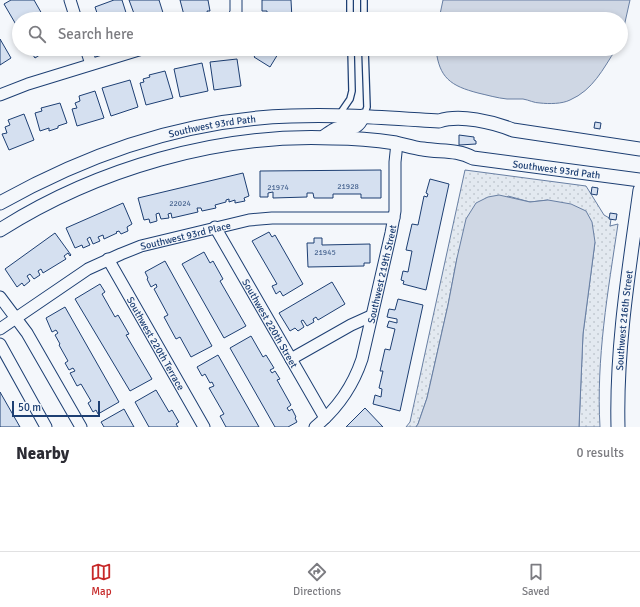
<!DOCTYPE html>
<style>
:root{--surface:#fff;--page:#f2f2f3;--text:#2b2b33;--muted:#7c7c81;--line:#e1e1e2;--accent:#c62828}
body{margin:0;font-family:Signika,sans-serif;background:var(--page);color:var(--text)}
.scale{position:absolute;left:12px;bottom:10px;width:88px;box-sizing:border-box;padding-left:4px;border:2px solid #1d3f73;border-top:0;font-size:11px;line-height:14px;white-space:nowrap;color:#1d3f73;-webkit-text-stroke:3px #f4f7fb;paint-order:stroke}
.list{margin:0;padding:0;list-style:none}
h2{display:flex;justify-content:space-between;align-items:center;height:52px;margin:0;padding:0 16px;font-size:17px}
h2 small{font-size:13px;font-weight:400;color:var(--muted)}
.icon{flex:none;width:22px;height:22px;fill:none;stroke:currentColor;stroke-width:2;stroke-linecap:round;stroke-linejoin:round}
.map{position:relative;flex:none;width:640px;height:427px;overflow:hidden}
.search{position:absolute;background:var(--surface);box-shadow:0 2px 6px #0003;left:12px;right:12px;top:12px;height:44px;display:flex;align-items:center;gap:10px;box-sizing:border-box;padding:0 14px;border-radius:22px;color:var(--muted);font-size:15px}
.sheet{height:124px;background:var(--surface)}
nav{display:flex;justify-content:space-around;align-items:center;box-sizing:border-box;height:56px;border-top:1px solid var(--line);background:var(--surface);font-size:11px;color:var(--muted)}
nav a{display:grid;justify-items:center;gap:2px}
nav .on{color:var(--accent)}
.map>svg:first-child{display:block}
</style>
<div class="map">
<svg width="640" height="427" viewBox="0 0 640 427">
<defs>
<pattern id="grass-dots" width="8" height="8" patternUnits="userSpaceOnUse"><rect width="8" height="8" fill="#e3e9f0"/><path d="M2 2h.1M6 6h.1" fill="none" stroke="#c2c9d1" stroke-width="1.8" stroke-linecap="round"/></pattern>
</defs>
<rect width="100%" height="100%" fill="#f4f7fb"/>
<!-- grass -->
<path fill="url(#grass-dots)" stroke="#687fa3" d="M465,170L586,186L604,215L611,219L610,226L618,224C608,291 596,359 600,427H579L583,334L595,242L548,200L530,202L508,196L457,258L448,305L427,398L418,424L416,427H406L410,422Z"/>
<!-- water -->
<g fill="#cfd7e4" stroke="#687fa3">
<polygon points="443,0 630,0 621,40 621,19 439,19"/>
<path d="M436,49H616C603,69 593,90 570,100C562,104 549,104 540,103C534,103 529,100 523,99C518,99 512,99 507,99C497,98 487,95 478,93C451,86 439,78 436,49Z"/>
<polygon points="499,195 530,202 548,200 571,204 586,211 592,222 595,242 583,334 579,427 416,427 418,424 427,398 448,305 457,258 466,219 476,203 488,197"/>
</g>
<!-- building -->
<g fill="#d5e0f0" stroke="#1d3f73">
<polygon points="11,0 34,0 42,14 34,19 19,19 18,28 4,4"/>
<polygon points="114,0 122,0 128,19 99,19 95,7"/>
<polygon points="129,0 159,0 164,16 155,19 136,19"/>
<polygon points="180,0 208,0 210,11 207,11 208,15 185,19"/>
<polygon points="262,0 291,0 292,19 273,19 273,16 267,16 267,11 262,11"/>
<polygon points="0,39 11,58 0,65"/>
<polygon points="29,49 49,49 35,58"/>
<polygon points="252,49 281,49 270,67 254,57 257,53 252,50"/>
<polygon points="237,59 241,86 214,90 210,62"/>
<polygon points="202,63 208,91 180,97 174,69"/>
<polygon points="165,71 173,98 146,105 140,83 144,82 143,79 150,77 149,75"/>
<polygon points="130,80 138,107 111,116 102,88"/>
<polygon points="95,91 104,118 77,126 72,109 77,108 75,103 80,101 79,96"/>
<polygon points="60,103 67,123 58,126 58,128 49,131 49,128 40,131 35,113 42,111 41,108"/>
<polygon points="24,114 34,140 9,150 2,134 7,133 5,127 10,125 8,120"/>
<polygon points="595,122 601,123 600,129 594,128"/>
<polygon points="459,135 474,137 474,140 476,141 476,144 459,145"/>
<polygon points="381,170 381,198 361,198 361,194 333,194 333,198 314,198 313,193 307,193 307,197 273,198 273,192 268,193 268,197 260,197 260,171"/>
<polygon points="243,173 249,196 244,198 245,201 235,203 235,200 229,202 229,199 226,200 226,202 215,205 216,208 202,211 201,208 197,208 198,212 172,218 171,213 168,214 169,218 161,219 159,213 156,214 157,221 150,223 149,219 144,220 138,198"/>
<polygon points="430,179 449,184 426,290 403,284 404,281 401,280 403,271 408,272 412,251 406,250 412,224 418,225 424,196 427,197 428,194 426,193"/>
<polygon points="592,187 598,188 597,195 591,194"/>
<polygon points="123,203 132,224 127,227 128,231 121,234 119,231 116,232 117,233 104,239 103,235 98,237 100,241 93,244 90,237 87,239 90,245 83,248 82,245 75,248 66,228"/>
<polygon points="610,213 617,214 616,220 609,219"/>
<polygon points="269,232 272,237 275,235 303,284 283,296 280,291 276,294 272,286 277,284 252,241"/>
<polygon points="55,233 71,255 70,256 68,253 64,256 66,259 43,273 41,269 38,271 40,275 34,279 30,274 27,276 30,281 24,286 22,283 17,287 5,269"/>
<polygon points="314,238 322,238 322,245 370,244 370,263 364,263 364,266 308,267 307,243 314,243"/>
<polygon points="204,252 210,263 213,261 223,279 220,281 246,326 224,338 182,264"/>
<polygon points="165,261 212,346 191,357 180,337 176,339 164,317 168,315 154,289 157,287 156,284 151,287 147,279 148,278 145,272"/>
<polygon points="332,282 345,304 318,320 316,317 313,319 314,322 307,326 303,320 301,321 304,327 298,331 295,328 290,331 279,313"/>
<polygon points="100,284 105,292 102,294 115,317 118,315 129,334 126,335 152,379 130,391 75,299"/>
<polygon points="398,299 423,305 400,411 373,404 375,395 381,397 382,389 379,388 383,371 380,371 385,349 390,350 395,329 387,327 389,321 397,323 397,319 387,317 389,309 395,310"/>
<polygon points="65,307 119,402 98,414 96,410 93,412 88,403 91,401 81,384 77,386 70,373 75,371 73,368 69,370 65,363 68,361 59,345 60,344 55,335 58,333 56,330 52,332 46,318"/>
<polygon points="251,336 263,357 266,355 274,368 270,370 272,373 275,371 280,379 277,380 291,405 287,408 289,411 292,409 296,417 295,418 297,422 288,427 275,427 230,348"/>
<polygon points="218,355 259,427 226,427 220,416 224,414 209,388 214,386 212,382 210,383 205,374 202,376 197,367"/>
<polygon points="156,390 169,412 172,410 179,422 176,424 178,427 149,427 135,402"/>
<polygon points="0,392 20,427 0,427"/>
<polygon points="365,408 383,427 346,427"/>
<polygon points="124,409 134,427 104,427 101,422"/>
</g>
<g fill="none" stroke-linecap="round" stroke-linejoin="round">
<!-- service casing -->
<g stroke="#1d3f73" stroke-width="8">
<g id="service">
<polyline points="350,0 350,19"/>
<polyline points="364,0 364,19"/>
<polyline points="339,115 350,99 352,91 351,49"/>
<polyline points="364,116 367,107 365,49"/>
</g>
</g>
<!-- minor casing -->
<g stroke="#1d3f73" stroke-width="13">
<g id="minor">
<polyline points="70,0 76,19"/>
<polyline points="233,19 236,12 236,0"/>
<polyline points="86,49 91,64"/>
<polyline points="0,95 28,84 142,49"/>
<path id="s1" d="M215,227L325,418"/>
<path id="s2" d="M108,259L204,427"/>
<polyline points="0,297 27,333 81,427"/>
<path id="s3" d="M0,329L88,269L121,254L141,246L249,220L272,218H394"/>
<polyline points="0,344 46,427"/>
<polyline points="291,359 351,325 371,316"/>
<path id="s4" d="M315,427C337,409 353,386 362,359L391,233L395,211V162L397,143"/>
</g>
</g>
<!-- tertiary casing -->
<g stroke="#1d3f73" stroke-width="15">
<g id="tertiary">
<path d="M325,136C328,134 332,131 336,129C349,124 356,133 363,116"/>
<path id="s5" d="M0,203C89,153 188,119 291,116C340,114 390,118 439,121C460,114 493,122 513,130L640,149"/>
<path id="s6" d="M0,230C96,169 219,133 333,138C354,138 376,140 396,143C405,145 414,148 423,149C440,152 457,149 473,158L640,180"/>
<path id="s7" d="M618,427C616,348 629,269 640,190"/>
</g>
</g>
<!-- service -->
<use href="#service" stroke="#f4f7fb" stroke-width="5.5"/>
<!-- minor -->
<use href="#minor" stroke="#f4f7fb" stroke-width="11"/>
<!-- tertiary -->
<use href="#tertiary" stroke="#f4f7fb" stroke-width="13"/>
</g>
<g text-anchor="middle" stroke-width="3" stroke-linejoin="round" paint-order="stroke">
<!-- number labels -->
<g font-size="8" fill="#4b6792">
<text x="348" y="189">21928</text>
<text x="278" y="190">21974</text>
<text x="180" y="206">22024</text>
<text x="325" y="255">21945</text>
</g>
<!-- street labels -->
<g font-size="10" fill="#1d3f73" stroke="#f4f7fb">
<text dy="4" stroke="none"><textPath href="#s5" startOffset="227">Southwest 93rd Path</textPath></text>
<text dy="4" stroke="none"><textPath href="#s6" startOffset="577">Southwest 93rd Path</textPath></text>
<text dy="4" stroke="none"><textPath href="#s3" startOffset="210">Southwest 93rd Place</textPath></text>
<text dy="4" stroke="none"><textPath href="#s4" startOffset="171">Southwest 219th Street</textPath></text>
<text dy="4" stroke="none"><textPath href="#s7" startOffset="107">Southwest 216th Street</textPath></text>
<text dy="4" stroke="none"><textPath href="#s1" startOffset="111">Southwest 220th Street</textPath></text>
<text dy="4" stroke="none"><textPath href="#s2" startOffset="97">Southwest 220th Terrace</textPath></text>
</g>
</g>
</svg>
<div class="scale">50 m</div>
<div class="search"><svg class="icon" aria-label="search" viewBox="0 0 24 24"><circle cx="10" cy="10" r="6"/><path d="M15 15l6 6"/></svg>Search here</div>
</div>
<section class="sheet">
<h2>Nearby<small>0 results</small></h2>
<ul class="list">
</ul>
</section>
<nav>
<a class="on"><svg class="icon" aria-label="map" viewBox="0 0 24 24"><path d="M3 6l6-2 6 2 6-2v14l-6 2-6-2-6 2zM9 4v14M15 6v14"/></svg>Map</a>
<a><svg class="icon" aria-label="directions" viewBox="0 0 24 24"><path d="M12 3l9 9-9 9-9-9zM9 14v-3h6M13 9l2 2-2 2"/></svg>Directions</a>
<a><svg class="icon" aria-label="saved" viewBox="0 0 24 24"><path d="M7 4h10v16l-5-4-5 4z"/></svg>Saved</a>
</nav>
